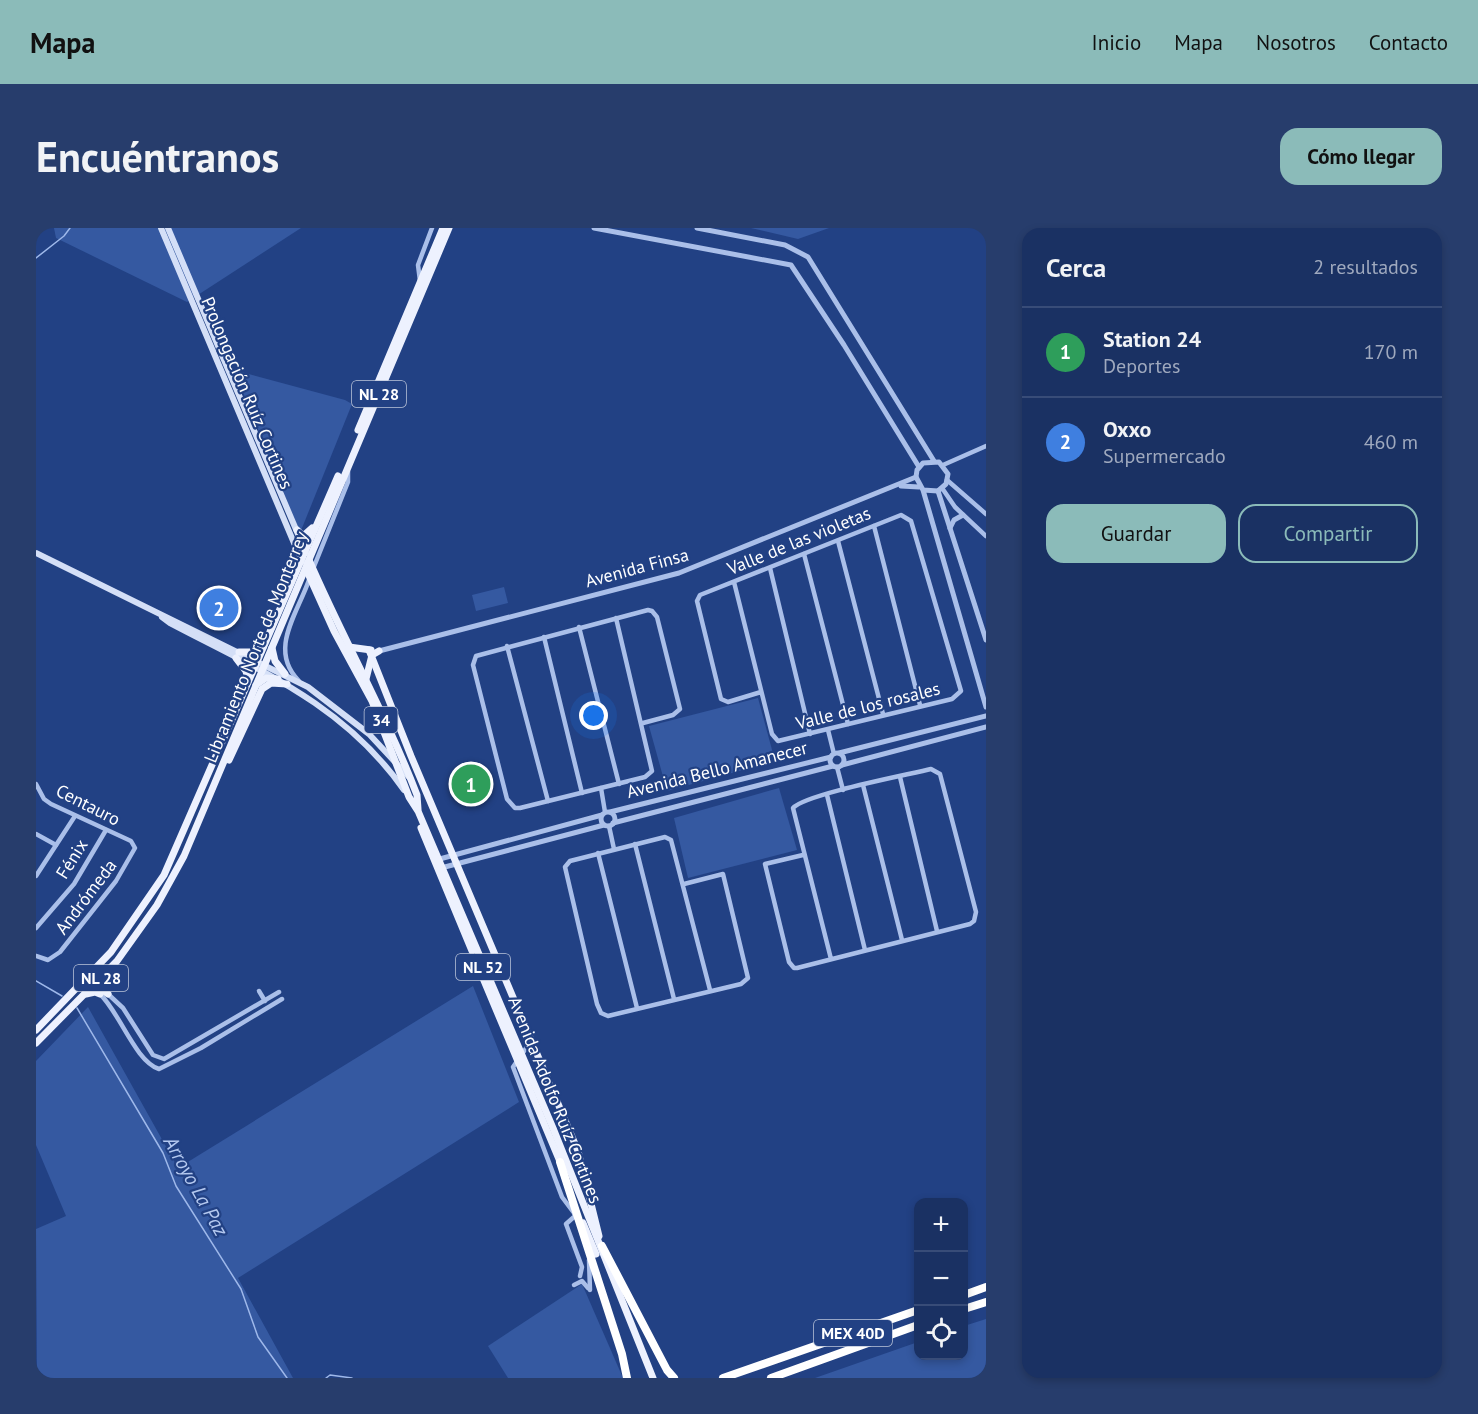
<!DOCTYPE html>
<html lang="es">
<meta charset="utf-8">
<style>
:root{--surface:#1a3163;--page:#273d6c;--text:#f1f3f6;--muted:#9fa9be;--line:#384c78;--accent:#8bbbb9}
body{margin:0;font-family:"PT Sans",sans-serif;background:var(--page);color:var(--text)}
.controls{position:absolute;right:18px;bottom:18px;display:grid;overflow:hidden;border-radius:12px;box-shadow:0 3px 9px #0003}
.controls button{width:54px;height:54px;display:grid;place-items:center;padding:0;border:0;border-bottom:2px solid var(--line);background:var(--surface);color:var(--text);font:30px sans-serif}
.you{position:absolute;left:558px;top:488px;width:21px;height:21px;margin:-15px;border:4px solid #fff;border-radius:50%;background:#1a73e8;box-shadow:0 0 0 9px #1a73e833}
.badge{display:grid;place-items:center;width:39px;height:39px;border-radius:50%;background:var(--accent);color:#fff;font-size:20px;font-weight:700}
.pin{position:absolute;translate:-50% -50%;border:3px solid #fff;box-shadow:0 2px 6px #0006}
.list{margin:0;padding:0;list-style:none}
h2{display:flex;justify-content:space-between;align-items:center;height:78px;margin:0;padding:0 24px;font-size:26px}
h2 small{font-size:20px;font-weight:400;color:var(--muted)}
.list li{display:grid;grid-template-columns:39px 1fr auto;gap:18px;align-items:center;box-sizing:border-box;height:90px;padding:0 24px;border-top:2px solid var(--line)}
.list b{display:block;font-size:22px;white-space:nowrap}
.list p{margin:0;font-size:20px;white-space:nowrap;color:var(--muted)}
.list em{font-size:20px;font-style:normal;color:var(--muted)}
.actions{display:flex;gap:12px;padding:18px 24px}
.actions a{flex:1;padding:14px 0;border:2px solid var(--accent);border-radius:18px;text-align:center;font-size:21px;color:var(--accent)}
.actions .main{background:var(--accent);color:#111}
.icon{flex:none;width:33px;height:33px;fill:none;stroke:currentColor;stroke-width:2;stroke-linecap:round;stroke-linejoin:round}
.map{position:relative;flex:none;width:950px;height:1150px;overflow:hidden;border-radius:18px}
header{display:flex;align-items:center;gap:36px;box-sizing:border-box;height:84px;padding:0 30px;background:var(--accent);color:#111}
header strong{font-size:28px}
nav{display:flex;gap:33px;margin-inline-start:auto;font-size:21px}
.intro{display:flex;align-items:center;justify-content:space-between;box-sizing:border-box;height:144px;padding:0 36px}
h1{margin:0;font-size:42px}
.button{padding:15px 27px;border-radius:18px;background:var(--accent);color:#111;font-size:21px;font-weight:700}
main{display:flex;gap:36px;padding:0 36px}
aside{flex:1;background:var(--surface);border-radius:18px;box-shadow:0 3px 9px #0003}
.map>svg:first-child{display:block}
</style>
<header>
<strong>Mapa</strong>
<nav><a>Inicio</a><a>Mapa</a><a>Nosotros</a><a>Contacto</a></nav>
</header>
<div class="intro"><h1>Encuéntranos</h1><a class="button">Cómo llegar</a></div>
<main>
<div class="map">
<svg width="950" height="1150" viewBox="0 0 950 1150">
<rect width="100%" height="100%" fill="#224184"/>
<!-- green -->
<g fill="#3559a1">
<polygon points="18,0 265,0 151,74 20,10"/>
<polygon points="715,0 793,0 762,11"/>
<polygon points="198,142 309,172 316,176 264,305"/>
<polygon points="468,359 472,375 440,383 436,367"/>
<polygon points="722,470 739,533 631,563 613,498"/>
<polygon points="743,560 761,622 652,650 638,590"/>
<polygon points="437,758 483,874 202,1050 257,1150 1,1150 0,1001 30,988 0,917 0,833 52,779 142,940"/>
<polygon points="546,1056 587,1150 472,1150 452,1118"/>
<polygon points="950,1091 950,1150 779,1150 882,1114 882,1128 928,1128 928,1098"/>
</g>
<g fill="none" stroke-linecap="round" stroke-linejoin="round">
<!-- stream -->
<g stroke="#9eb8ea" stroke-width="1.5">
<polyline points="0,30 28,8 34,0"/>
<polyline points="0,753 26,768"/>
<polyline points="41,780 127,925 140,958 205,1061 222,1109 251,1150"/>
<polyline points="290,1150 294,1147 316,1150"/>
</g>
<!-- minor -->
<g stroke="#aabfe9" stroke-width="4.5">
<polyline points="384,53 382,37 396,0"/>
<polyline points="907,237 950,218"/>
<polyline points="911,252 950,286"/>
<polyline points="906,260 919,279 950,308"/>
<polyline points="838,298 884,477"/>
<polyline points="802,313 847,486"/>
<polyline points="768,326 812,496"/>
<polyline points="734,340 774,506"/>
<polyline points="277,341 312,254 312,243"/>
<polyline points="698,354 736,506 742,513 916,471 925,463 875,293 865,287 664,367 661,373 685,471 692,474 725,464"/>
<polyline points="580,390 616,543 609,549 484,580 479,580 471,571 437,437 440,428 612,382 616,383 621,389 644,481 637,487 607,495"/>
<polyline points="543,399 583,556"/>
<polyline points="508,409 546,565"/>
<polyline points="471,418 512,573"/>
<path d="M263,453C231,421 263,384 274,349"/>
<polyline points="792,502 798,526"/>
<polyline points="801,539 807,562"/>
<polyline points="864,549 901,703"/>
<polyline points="0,556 8,571 15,576 95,613 99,620 80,653 24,724 12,732 0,728"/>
<polyline points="827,557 866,712"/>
<polyline points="565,560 569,584"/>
<polyline points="791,567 829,722"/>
<polyline points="573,598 578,621"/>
<polyline points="0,606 20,617"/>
<polyline points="599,616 638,771"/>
<polyline points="562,625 601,780"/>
<path d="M767,627L729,636L753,734L758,740H761L934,696L938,693L940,684L904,546L895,541C871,547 770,566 757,580L795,731"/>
<polyline points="0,648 39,588"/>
<polyline points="648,656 687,646 712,750 705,756 572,788 565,785 561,776 529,639 534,633 629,609 635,612 674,762"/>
<polyline points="0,700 38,656 70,602"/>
<polyline points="223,763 229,773"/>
<path d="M64,766C84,785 99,833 123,841L165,820L246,771"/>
<polyline points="72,766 87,780 117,827 128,831 243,764"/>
<polyline points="495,813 477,839 526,969 538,985 539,988 530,996 546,1039 544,1048"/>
<polyline points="553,1032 554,1062"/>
<polyline points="538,1057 546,1053 552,1060"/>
</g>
<!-- tertiary -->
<g stroke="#aabfe9" stroke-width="5">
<polyline points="558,0 755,37 808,117 883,239"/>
<polyline points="661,0 749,17 772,29 898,233"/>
<polyline points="865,258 883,259"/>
<polyline points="887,262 902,263 910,256 912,246 903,234 887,235 881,242 880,249 887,262 950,479"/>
<polyline points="902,263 950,412"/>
<polyline points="914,300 918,292 927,287"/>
<polyline points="343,423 643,345 880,249"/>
<polyline points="803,525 950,488"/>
<circle cx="801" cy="532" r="7"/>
<polyline points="806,537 950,499"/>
<polyline points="574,584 795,529"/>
<circle cx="572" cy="591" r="7"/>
<polyline points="577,595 797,538"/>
<polyline points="400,632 566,587"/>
<polyline points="405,640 568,597"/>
</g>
<!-- secondary -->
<g stroke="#d4dff7" stroke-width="6">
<polyline points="125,0 266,334"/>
<polyline points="132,0 270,325"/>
<polyline points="0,325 272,459 333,506 373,549"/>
<path d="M126,389L134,395C223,442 308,476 368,562"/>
</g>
<!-- primary -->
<g stroke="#edf1fe" stroke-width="7">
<polyline points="322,202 407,0"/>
<polyline points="261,302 267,308 276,300"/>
<path d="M273,332C307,411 350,486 381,567L382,581"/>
<polyline points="270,341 298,403 336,473 373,569 382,583 517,900 617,1150"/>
<polyline points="313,419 335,422"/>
<polyline points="236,420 239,433 249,446"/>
<polyline points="333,422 375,528 542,923 563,1008"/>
<polyline points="203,424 218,424 227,419"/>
<polyline points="200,430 210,443 212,453"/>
<polyline points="330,451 336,427 343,423"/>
<polyline points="220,457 230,450 242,451"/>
<polyline points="193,532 226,461 235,455 251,456"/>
<polyline points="385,600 436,723"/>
<polyline points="441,736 525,936"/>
<polyline points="57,755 72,766"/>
<polyline points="50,766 59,764 64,766"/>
<polyline points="0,802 75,724 128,647 302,248"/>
<polyline points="0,815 81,733 121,677 148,628 413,0"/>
<polyline points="547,995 560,1026"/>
</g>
<!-- motorway -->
<g stroke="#fff" stroke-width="8">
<polyline points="524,934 586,1126 591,1150"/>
<polyline points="566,1018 631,1142 638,1150"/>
<polyline points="928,1067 950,1059"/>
<polyline points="928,1081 950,1074"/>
<polyline points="687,1150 882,1082"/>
<polyline points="735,1150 882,1097"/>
</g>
</g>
<g text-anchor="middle" stroke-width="4.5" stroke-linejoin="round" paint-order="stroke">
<!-- shield labels -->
<g fill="#224184" stroke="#bdc6da" stroke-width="1.5">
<rect x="316" y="153" width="54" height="26" rx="4.5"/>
<rect x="328.5" y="479" width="33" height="26" rx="4.5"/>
<rect x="420" y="726" width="54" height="26" rx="4.5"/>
<rect x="38" y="737" width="54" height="26" rx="4.5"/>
<rect x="778" y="1092" width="78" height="26" rx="4.5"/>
</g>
<g font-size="16" font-weight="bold" fill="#fff">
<text x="343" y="172">NL 28</text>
<text x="345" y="498">34</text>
<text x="447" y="745">NL 52</text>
<text x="65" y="756">NL 28</text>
<text x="817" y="1111">MEX 40D</text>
</g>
<!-- street labels -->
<g font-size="18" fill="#fff" stroke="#224184">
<text transform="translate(211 165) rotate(67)" y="6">Prolongación Ruíz Cortines</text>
<text transform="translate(763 313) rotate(-22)" y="6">Valle de las violetas</text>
<text transform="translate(601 340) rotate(-15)" y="6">Avenida Finsa</text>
<text transform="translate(220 419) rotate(-68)" y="6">Libramiento Norte de Monterrey</text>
<text transform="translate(832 478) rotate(-14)" y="6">Valle de los rosales</text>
<text transform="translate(681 542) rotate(-14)" y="6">Avenida Bello Amanecer</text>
<text transform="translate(52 577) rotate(27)" y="6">Centauro</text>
<text transform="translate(36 631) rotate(-58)" y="6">Fénix</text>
<text transform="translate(50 669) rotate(-53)" y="6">Andrómeda</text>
<text transform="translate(519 872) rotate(68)" y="6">Avenida Adolfo Ruíz Cortines</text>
</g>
<!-- water labels -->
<g font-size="20" font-style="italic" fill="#b5c9f0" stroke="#224184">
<text transform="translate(160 958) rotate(61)" y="7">Arroyo La Paz</text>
</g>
</g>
</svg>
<div class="controls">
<button>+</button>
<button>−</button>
<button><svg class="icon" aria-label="locate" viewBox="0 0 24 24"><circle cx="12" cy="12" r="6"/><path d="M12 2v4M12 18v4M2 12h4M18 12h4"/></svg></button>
</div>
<div class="you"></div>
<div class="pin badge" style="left:435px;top:556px;background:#2e9e5b">1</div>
<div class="pin badge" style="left:183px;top:380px;background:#3f7fe0">2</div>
</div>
<aside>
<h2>Cerca<small>2 resultados</small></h2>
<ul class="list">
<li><span class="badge" style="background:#2e9e5b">1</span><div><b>Station 24</b><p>Deportes</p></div><em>170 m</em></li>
<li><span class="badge" style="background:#3f7fe0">2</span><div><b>Oxxo</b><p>Supermercado</p></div><em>460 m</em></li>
</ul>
<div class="actions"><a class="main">Guardar</a><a>Compartir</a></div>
</aside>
</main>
